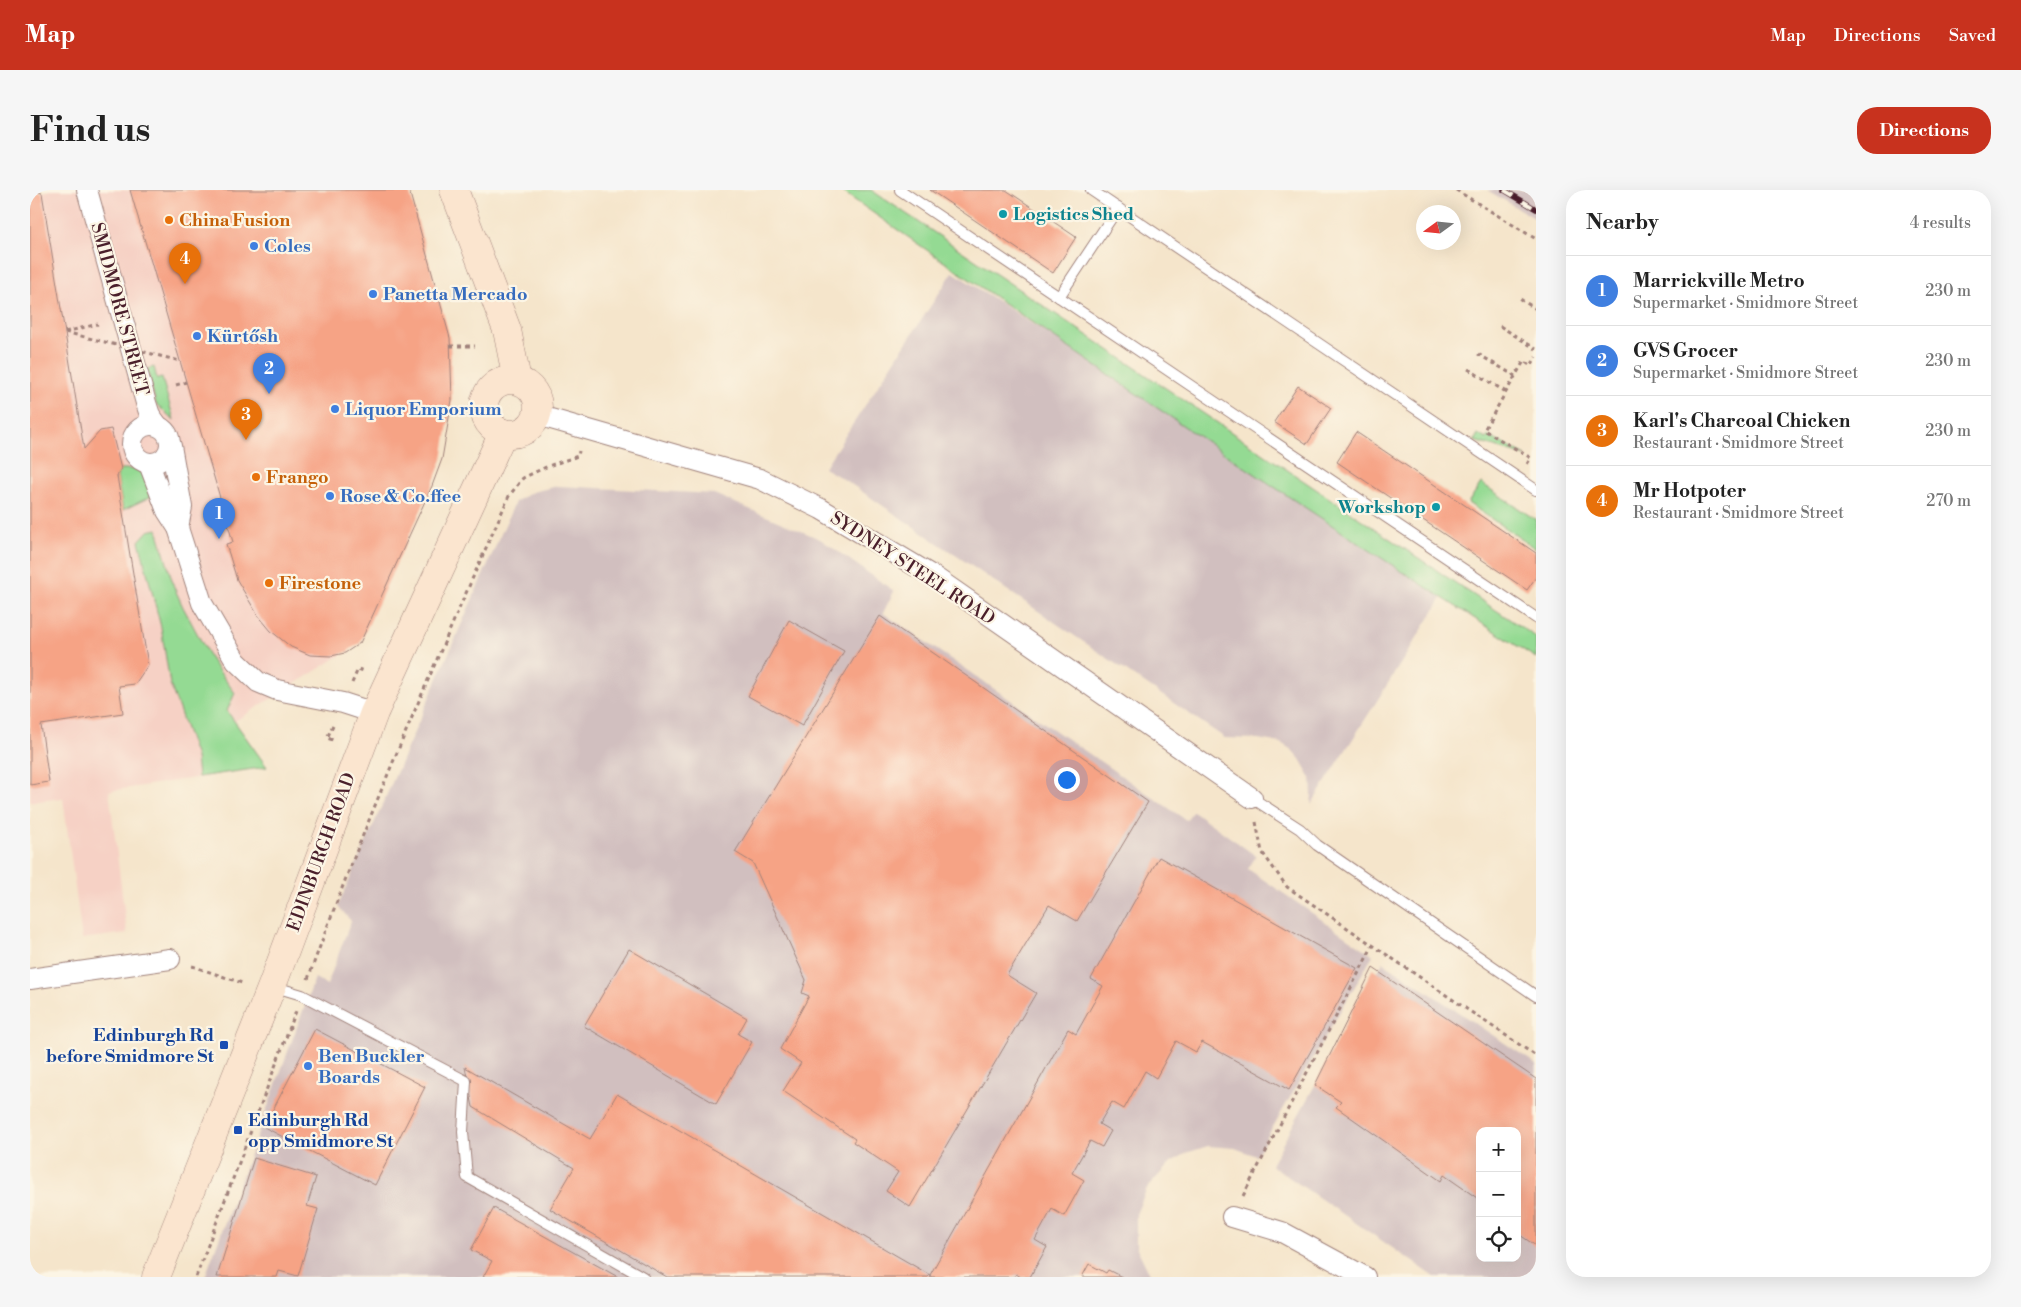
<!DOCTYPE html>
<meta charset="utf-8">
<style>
:root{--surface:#fff;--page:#f6f6f6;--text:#222;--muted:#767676;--line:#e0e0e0;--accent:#c8321e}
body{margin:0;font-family:"Libre Bodoni",serif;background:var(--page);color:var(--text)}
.controls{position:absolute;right:15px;bottom:15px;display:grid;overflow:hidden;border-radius:10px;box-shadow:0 5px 20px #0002}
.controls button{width:45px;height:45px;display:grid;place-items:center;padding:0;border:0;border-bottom:1px solid var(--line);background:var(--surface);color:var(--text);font:25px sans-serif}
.compass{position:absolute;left:1386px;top:15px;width:45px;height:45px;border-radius:50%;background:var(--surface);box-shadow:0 5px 20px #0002;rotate:255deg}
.you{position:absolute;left:1036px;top:589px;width:18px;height:18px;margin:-12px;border:4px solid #fff;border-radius:50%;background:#1a73e8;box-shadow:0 0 0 8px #1a73e833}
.badge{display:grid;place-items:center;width:32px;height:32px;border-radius:50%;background:var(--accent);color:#fff;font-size:16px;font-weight:700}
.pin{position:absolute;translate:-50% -41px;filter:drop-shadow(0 1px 2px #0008)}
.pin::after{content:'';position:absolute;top:26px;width:18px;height:15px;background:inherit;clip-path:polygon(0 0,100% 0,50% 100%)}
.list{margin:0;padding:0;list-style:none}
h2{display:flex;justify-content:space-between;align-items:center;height:65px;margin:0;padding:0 20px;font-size:21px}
h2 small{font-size:16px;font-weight:400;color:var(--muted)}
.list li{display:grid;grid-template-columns:32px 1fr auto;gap:15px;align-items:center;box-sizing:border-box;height:70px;padding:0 20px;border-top:1px solid var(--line)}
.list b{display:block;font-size:19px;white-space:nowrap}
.list p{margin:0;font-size:16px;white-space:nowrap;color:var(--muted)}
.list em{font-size:16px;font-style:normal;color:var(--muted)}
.icon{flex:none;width:28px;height:28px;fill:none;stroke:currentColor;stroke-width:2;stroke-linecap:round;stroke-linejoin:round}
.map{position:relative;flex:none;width:1506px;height:1087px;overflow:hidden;border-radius:20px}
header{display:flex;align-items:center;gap:30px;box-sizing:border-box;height:70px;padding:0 25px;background:var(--accent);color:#fff}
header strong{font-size:24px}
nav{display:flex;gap:28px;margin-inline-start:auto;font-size:18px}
.intro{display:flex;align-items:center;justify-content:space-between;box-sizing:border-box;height:120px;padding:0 30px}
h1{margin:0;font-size:35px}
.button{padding:12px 22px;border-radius:20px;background:var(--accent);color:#fff;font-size:18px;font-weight:700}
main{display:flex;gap:30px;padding:0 30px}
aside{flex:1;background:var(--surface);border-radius:20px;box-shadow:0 5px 20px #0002}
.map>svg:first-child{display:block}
</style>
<header>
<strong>Map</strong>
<nav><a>Map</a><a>Directions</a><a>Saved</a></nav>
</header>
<div class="intro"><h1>Find us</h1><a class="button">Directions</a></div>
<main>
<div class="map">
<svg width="1506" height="1087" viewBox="0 0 1506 1087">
<rect width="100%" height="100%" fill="#fcf5e5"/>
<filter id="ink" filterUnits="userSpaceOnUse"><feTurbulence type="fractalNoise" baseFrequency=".02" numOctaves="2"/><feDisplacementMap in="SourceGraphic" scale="10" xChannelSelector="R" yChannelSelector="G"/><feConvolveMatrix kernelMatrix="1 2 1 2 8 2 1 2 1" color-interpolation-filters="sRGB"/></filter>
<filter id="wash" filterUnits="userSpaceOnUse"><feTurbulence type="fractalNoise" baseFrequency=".0096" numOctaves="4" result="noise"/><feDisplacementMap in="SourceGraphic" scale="20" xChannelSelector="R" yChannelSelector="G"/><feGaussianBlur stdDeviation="1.12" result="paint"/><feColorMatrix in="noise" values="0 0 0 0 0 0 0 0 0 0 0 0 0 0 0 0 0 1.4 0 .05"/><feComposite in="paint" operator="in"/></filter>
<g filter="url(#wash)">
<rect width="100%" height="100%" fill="#f5e5cb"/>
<!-- built -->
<polygon fill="#f6d1c5" points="0,0 12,3 20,0 379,0 420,148 422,210 412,269 402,296 330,453 205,531 237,577 79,601 97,743 52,749 33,608 0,612"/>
<!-- industrial -->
<g fill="#d1bfbf" fill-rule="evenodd">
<polygon points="1457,0 1506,0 1506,29"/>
<polygon points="923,82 1044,161 1412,408 1281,615 1282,604 1281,588 1270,569 1262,560 1251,553 1228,549 1195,548 815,290 794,278"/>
<polygon points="528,296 684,304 790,349 864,401 853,423 1156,630 1163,621 1226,666 1218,679 1343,765 1226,966 1205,958 1178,956 1159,962 1141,972 1117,998 1106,1024 1106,1056 1121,1087 175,1087 285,788 297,795 321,731 308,716 485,312 502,302"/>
<path d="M1353,772L1506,874V1087H1405L1241,975ZM1450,941H1487V1068H1450Z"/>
</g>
<!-- green -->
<g fill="#94da93" stroke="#6f7c5f">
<path d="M810,0H841L1506,447V468C1270,318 1040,159 810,0Z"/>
<polygon points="124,177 127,189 132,188 144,230 126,214 117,179"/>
<polygon points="1448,244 1456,249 1458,246 1496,266 1444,251"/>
<polygon points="91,279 105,279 113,283 122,306 93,320 87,286"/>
<polygon points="1451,293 1506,330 1506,359 1438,313"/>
<polygon points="127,339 144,397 153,417 183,473 205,503 197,521 237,577 168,587 166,567 140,494 131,437 109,351 118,341"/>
</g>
<g id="blocks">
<!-- building -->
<g fill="#f6a385">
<polygon points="0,0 12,3 54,259 70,241 81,239 91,279 87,286 118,475 105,494 89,496 93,523 11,535 19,592 0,595"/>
<polygon points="100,0 379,0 420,148 422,210 412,269 402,296 330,453 315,463 301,466 280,465 261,457 241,441 227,424 207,390 196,354 203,352"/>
<polygon points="900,0 976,0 1046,47 1023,83"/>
<polygon points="1268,196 1301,218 1277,254 1244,232"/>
<polygon points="1326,242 1506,363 1506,387 1497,400 1307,272"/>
<polygon points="850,426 1118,612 1047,731 1019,715 977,785 1006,803 880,1017 856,1001 868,982 823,952 825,949 753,901 771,873 750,859 779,806 772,803 776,790 723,673 705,662"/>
<polygon points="759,430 814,461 772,536 718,506"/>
<polygon points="1129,667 1327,778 1259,900 1172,852 1166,862 1146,851 1126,888 1115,881 1094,919 1082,912 1069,934 1081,941 1072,957 1060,951 1042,983 1054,990 1034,1026 1022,1019 1005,1050 1017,1057 1000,1087 991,1087 986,1084 984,1087 901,1087 900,1085 1038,839 1046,844 1073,796 1061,789"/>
<polygon points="599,759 717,828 708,844 722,852 686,914 554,836"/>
<polygon points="1343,778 1506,889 1506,1056 1487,1043 1487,941 1450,941 1450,1010 1414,985 1411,991 1306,917 1311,912 1285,895"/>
<polygon points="285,839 395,897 345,995 234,937"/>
<polygon points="435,877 560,949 587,904 900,1085 898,1087 637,1087 520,1019 544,978 443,917"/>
<polygon points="224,968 286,987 277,1016 288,1019 268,1086 249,1081 247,1087 187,1087"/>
<polygon points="464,1018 588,1087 453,1087 462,1071 441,1060"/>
<polygon points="1059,1074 1076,1083 1078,1080 1092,1087 1052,1087"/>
</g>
</g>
</g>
<g filter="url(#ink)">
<use href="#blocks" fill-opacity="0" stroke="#a0827b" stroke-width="1"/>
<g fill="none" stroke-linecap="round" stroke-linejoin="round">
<!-- lane casing -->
<g stroke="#a0827b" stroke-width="12">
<g id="lane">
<polyline points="870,0 1506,428"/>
<polyline points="1061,0 1506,300"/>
<polyline points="1029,107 1088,18"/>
<polyline points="1222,608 1270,639 1287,655 1506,806"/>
<polyline points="242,796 272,805 436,891 433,942 437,987 613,1087"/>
</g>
</g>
<!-- street casing -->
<g stroke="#a0827b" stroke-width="22">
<g id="street">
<polyline points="57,0 116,213 120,225 128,236"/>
<polyline points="507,225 730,289 791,319 906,388 1222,608"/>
<circle cx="121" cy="254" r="19"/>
<polyline points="141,256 152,317 148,338"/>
<polyline points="119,274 137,321 148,338 172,413 206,471 228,492 247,500 313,513 344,523"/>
<polyline points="0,789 140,769"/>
<polyline points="1202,1027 1252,1042 1335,1087"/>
</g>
</g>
<!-- secondary casing -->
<g stroke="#a0827b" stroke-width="29">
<g id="secondary">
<polyline points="424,0 477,140 487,190"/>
<circle cx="481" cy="217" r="27"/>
<polyline points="126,1087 242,796 344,523 473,243"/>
</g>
</g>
<!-- path -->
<g stroke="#a0827b" stroke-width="3" stroke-dasharray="4 4" stroke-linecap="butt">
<polyline points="1426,0 1506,49"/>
<polyline points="1490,109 1506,119"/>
<polyline points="1470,136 1506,159"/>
<polyline points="35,142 68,134"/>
<polyline points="420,156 445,156"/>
<polyline points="1448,164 1485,186"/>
<polyline points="1438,179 1476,202"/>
<polyline points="146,195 156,192"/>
<polyline points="1497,274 1501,268 1454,240 1494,171 1501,176 1506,167"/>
<polyline points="183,323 194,322"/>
<polyline points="322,493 328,479 336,482"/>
<polyline points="303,535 297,548 306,551"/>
<polyline points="1226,632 1232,662 1257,697 1506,866"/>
<polyline points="162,776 215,794"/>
<path d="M278,789C337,625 408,466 479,306L493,288L518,276L548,266L549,261"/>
<polyline points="1213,1006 1343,755"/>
<polyline points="166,1087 266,821"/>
</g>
<!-- lane -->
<use href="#lane" stroke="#fff" stroke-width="10"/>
<!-- street -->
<use href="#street" stroke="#fff" stroke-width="20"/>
<!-- secondary -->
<use href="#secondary" stroke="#fbe5cf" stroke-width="28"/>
<!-- rail casing -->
<g stroke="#4a1f2b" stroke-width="5.5">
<polyline id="rail" points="1474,0 1506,19"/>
</g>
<!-- rail -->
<use href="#rail" stroke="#fcf5e5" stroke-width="4" stroke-dasharray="11" stroke-linecap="butt"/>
<!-- path-bridge -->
<polyline stroke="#a0827b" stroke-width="3" stroke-dasharray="4 4" stroke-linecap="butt" points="35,142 150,171"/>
</g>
</g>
<!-- markers -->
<g fill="#0f9aa8" stroke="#fcf5e5" stroke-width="2">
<circle cx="973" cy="24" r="5"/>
<circle cx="1406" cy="317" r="5"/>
</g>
<g fill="#e8710a" stroke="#fcf5e5" stroke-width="2">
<circle cx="139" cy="30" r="5"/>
<circle cx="226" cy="287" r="5"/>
<circle cx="239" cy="393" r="5"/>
</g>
<g fill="#3f7fe0" stroke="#fcf5e5" stroke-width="2">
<circle cx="224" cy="56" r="5"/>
<circle cx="343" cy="104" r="5"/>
<circle cx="167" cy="146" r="5"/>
<circle cx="305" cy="219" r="5"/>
<circle cx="300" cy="306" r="5"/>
<circle cx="278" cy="876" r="5"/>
</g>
<g fill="#1a4fb4" stroke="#fcf5e5" stroke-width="2">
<rect x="189" y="850" width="10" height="10" rx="2.5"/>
<rect x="203" y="935" width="10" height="10" rx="2.5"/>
</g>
<g text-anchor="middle" stroke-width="4.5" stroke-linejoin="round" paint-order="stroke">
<!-- culture labels -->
<g font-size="18" font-weight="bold" fill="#0d838f" stroke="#fcf5e5" text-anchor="start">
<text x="983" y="30">Logistics Shed</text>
<text x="1396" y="323" text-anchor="end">Workshop</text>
</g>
<!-- food labels -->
<g font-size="18" font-weight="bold" fill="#c56008" stroke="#fcf5e5" text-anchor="start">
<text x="149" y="36">China Fusion</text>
<text x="236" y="293">Frango</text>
<text x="249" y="399">Firestone</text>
</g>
<!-- shop labels -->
<g font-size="18" font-weight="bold" fill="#366cbe" stroke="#fcf5e5" text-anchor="start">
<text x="234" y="62">Coles</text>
<text x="353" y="110">Panetta Mercado</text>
<text x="177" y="152">Kürtősh</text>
<text x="315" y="225">Liquor Emporium</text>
<text x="310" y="312">Rose &amp; Co.ffee</text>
<text x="288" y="872">Ben Buckler<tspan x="288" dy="21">Boards</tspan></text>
</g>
<!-- street labels -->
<g font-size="18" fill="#4a1f2b" stroke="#fcf5e5">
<text transform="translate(90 119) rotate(75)" y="6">SMIDMORE STREET</text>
<text transform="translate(883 378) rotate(33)" y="6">SYDNEY STEEL ROAD</text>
<text transform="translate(291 662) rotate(-70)" y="6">EDINBURGH ROAD</text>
</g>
<!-- transit labels -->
<g font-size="18" font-weight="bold" fill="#164399" stroke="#fcf5e5" text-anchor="end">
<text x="184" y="851">Edinburgh Rd<tspan x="184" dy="21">before Smidmore St</tspan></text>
<text x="218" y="936" text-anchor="start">Edinburgh Rd<tspan x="218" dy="21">opp Smidmore St</tspan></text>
</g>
</g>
</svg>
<div class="controls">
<button>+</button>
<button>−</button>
<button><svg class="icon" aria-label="locate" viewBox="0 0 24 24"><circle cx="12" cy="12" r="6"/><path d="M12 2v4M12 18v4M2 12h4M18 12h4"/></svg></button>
</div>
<svg class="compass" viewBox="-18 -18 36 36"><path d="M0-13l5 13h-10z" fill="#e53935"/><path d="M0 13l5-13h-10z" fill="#767676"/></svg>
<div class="you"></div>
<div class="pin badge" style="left:189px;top:349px;background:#3f7fe0">1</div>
<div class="pin badge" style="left:239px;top:204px;background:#3f7fe0">2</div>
<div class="pin badge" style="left:216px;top:250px;background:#e8710a">3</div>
<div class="pin badge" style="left:155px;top:94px;background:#e8710a">4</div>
</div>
<aside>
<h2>Nearby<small>4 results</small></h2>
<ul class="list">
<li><span class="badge" style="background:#3f7fe0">1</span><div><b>Marrickville Metro</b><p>Supermarket · Smidmore Street</p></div><em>230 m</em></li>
<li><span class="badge" style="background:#3f7fe0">2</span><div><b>GVS Grocer</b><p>Supermarket · Smidmore Street</p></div><em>230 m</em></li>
<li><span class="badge" style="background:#e8710a">3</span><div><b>Karl's Charcoal Chicken</b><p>Restaurant · Smidmore Street</p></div><em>230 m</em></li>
<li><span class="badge" style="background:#e8710a">4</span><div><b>Mr Hotpoter</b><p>Restaurant · Smidmore Street</p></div><em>270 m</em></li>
</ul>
</aside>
</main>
